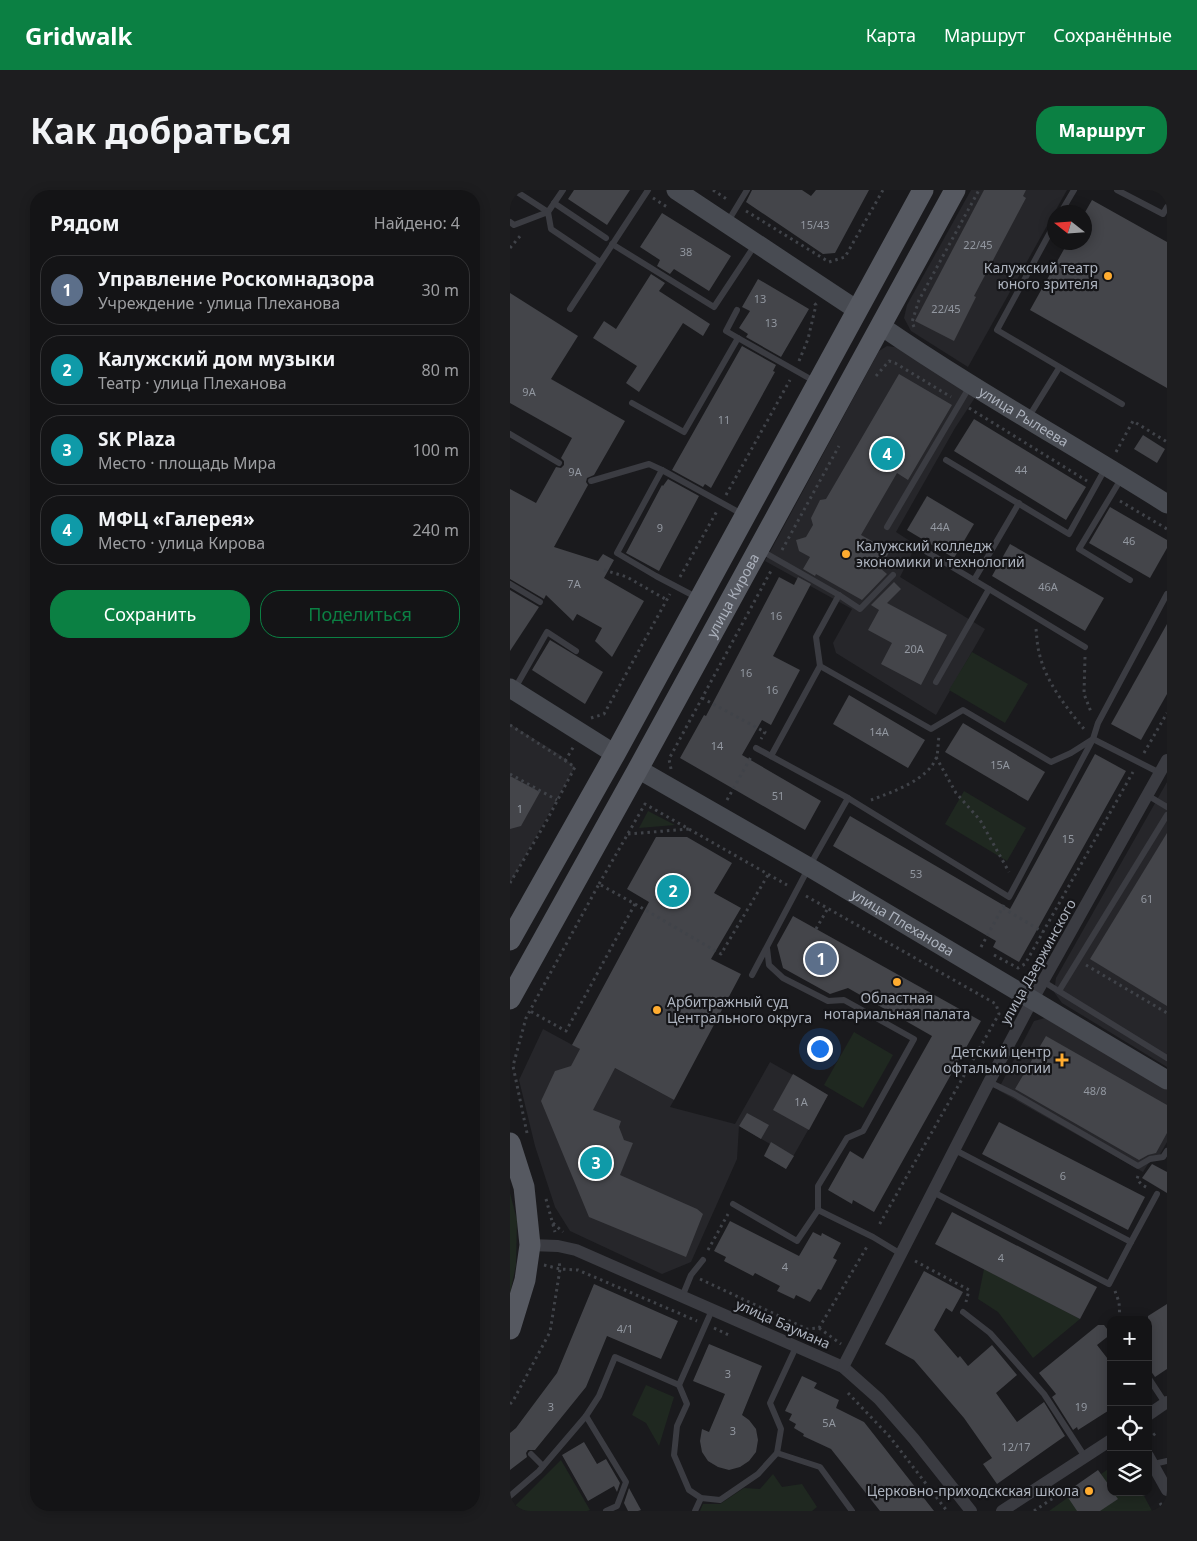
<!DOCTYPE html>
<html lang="ru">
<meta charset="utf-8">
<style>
:root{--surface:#141416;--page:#1d1d1f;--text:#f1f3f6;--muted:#9d9ea1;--line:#333335;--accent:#0b8043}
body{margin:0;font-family:"Noto Sans",sans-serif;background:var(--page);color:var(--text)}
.controls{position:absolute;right:15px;bottom:15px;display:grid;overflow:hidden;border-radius:10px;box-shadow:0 2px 12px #0003}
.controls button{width:45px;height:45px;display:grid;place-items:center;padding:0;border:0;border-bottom:1px solid var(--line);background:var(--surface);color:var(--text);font:25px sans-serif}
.compass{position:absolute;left:537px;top:15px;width:45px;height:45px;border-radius:50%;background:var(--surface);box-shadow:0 2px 12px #0003;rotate:287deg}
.you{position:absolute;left:309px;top:858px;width:18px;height:18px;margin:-12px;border:4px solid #fff;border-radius:50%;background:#1a73e8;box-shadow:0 0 0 8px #1a73e833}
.badge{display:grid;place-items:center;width:32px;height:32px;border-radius:50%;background:var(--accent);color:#fff;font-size:16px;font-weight:700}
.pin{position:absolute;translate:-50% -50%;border:2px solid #fff;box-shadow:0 1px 5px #0006}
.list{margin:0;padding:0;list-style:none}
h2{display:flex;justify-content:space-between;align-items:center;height:65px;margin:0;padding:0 20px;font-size:21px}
h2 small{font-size:16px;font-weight:400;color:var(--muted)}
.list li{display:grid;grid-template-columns:32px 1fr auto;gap:15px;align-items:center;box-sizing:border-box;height:70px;margin:0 10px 10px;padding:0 10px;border:1px solid var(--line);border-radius:20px}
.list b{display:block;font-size:19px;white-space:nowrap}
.list p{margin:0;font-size:16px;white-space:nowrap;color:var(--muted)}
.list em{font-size:16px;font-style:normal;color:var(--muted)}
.actions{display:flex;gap:10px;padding:15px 20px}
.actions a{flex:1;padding:11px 0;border:1px solid var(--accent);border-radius:20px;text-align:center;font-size:18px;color:var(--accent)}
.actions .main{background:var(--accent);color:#fff}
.icon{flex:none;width:28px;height:28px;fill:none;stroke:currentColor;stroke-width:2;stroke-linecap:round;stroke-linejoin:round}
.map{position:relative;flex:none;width:657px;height:1321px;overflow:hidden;border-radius:20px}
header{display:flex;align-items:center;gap:30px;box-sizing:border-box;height:70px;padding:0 25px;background:var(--accent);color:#fff}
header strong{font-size:24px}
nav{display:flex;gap:28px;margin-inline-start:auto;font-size:18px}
.intro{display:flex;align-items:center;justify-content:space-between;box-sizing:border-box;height:120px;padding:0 30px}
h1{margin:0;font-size:35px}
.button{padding:12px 22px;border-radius:20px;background:var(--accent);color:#fff;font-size:18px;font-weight:700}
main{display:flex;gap:30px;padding:0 30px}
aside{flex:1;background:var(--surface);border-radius:20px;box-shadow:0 2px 12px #0003}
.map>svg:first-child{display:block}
</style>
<header>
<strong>Gridwalk</strong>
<nav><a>Карта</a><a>Маршрут</a><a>Сохранённые</a></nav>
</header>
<div class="intro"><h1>Как добраться</h1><a class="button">Маршрут</a></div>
<main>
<aside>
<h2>Рядом<small>Найдено: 4</small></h2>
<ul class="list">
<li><span class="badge" style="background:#5c6f8a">1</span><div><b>Управление Роскомнадзора</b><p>Учреждение · улица Плеханова</p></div><em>30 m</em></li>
<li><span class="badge" style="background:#0f9aa8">2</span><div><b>Калужский дом музыки</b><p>Театр · улица Плеханова</p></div><em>80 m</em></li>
<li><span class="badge" style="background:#0f9aa8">3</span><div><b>SK Plaza</b><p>Место · площадь Мира</p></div><em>100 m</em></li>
<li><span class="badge" style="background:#0f9aa8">4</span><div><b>МФЦ «Галерея»</b><p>Место · улица Кирова</p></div><em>240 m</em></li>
</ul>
<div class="actions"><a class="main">Сохранить</a><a>Поделиться</a></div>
</aside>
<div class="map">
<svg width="657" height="1321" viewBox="0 0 657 1321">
<rect width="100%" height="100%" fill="#1a1a1d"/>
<!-- built -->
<g fill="#26262a">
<polygon points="461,0 557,0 458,177 401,141 394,128 397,115"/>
<polygon points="377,156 391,158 466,206 445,238 386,342 406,355 390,387 475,439 426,525 326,463 323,453 342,419 255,371 369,161"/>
<polygon points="0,534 49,564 65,577 0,693"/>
<polygon points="657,592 657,877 552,813 544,802 546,788"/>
<polygon points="535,828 657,898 657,952 648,968 643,966 633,982 488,900 524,831"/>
<polygon points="33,839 164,910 160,917 225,934 260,872 318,905 276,979 254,966 260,954 229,936 227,969 181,1072 152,1084 60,1041 45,1017 25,956 9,890"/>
</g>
<!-- green -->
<g fill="#1f2820">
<polygon points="462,462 518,494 495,533 439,500"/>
<polygon points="454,601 516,638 497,671 435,634"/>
<polygon points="138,621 165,635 129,638"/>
<polygon points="344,842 383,865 353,918 314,895"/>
<polygon points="0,1003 7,1030 6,1075 0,1104"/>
<polygon points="474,1079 570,1129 523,1168 488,1122 468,1109"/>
<polygon points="136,1195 164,1207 149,1256 136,1233 122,1225"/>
<polygon points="51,1270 80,1320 77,1321 2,1321 5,1316"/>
<polygon points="601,1277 601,1302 632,1302 642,1321 539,1321"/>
<polygon points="263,1284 272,1297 292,1294 307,1317 302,1321 190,1321 193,1314 210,1314 234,1298 250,1299"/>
</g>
<!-- building -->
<g fill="#44454a">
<polygon points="64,0 120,0 97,35 58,9"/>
<polygon points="242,0 292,0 301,6 306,0 359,0 325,63 313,64 236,12"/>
<polygon points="474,0 516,0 513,6 516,8 464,106 466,107 444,151 405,131"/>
<polygon points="582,10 657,52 657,198 520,120 558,52 574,52 574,24"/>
<polygon points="152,23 221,66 199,101 164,79 160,84 147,76 150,70 130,57"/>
<polygon points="141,84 155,93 149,101 200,134 193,146 173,133 129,202 116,193 127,176 83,148 94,131 106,139"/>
<polygon points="248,89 299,119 271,167 236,147 238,144 229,138 240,121 232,117"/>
<polygon points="0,103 68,146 41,189 115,231 84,285 77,288 76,292 78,295 44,357 88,371 93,364 104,370 94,388 134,411 102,467 85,451 92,438 67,424 63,431 36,405 34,409 0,389 0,299 26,313 46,277 51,278 54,275 54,271 51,268 62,248 0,213"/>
<polygon points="232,156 266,175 263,181 265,182 201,298 195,294 193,297 162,280"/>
<polygon points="389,184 442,215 398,290 387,283 351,345 380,361 370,378 377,384 352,410 306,384 305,386 293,379 300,367 289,361 286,350 296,347 303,335 301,328 310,310 316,309"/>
<polygon points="464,229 576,297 556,330 444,261"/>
<polygon points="633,245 655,259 647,273 624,259"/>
<polygon points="158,289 189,306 149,381 116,363 152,295 153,296"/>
<polygon points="417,306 464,334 444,368 397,340"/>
<polygon points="600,317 657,350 657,358 640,388 579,353"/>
<polygon points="500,354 594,408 575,441 482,386"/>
<polygon points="269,387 284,395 288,387 301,394 263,466 290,480 261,535 252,530 232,565 311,611 295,640 170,568 194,525 196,526"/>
<polygon points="384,392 391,399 377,413 437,445 411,495 371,474 382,453 358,440 369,420 361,415"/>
<polygon points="0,400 29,417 0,461"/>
<polygon points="657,434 657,504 631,550 601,534"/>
<polygon points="40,450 93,482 75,514 22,480"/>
<polygon points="339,505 415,550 398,578 323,534"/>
<polygon points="453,533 535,582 518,611 435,562"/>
<polygon points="585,564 616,581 509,772 483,757 486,751 323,656 340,626 500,719"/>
<polygon points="0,586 30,602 11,636 0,639"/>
<polygon points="657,643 657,816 580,769"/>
<polygon points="146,647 177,647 222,673 204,703 231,718 201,769 231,784 164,910 105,878 83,920 111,931 109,937 114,950 123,953 110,985 187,1019 193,1024 176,1067 79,1027 31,911 45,881 61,876 70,859 62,855 139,712 117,699"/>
<polygon points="283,726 471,831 364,1022 343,1010 342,1014 318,1000 340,961 353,969 422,846 338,798 320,804 273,778 267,755"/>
<polygon points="536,846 657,915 657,943 646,963 638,965 629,970 505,899"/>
<polygon points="283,884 318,905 299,940 263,920"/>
<polygon points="237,923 259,935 251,949 229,936"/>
<polygon points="489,932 635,1007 618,1040 472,964"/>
<polygon points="261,952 284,966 276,979 254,966"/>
<polygon points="642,974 657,982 657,1003 632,988"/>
<polygon points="442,1022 587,1097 570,1129 425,1054"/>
<polygon points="220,1031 289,1066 303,1042 311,1046 312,1043 331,1053 323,1068 327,1070 311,1100 308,1099 300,1112 286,1105 284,1109 267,1101 270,1096 245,1083 243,1086 214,1071 216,1067 204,1061"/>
<polygon points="414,1081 453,1102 442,1122 436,1118 424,1140 448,1168 450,1166 458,1176 482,1155 507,1185 486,1203 507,1232 534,1212 555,1246 487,1294 473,1274 482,1268 454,1228 404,1170 375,1154"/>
<polygon points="84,1094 168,1131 151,1169 97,1146 76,1197 25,1260 18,1260 16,1263 17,1267 0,1280 0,1243 6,1238 47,1183"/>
<polygon points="657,1114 657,1179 645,1187 638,1177 638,1126"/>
<polygon points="588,1135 594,1135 601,1144 587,1155 601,1173 601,1219 568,1240 567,1237 563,1240 542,1207 546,1204 529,1183"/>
<polygon points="199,1154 252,1176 232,1225 239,1230 246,1239 248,1250 246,1262 239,1271 230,1277 219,1280 208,1277 198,1271 192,1262 190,1251 192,1239 199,1242 215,1204 183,1191"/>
<polygon points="292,1186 307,1193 304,1198 329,1210 326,1218 354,1232 424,1321 370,1321 321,1259 293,1246 294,1244 284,1238 286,1234 279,1230 282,1224 275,1221"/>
<polygon points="74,1252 87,1274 96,1269 110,1293 107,1302 104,1296 78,1311 52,1265"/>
<polygon points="588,1280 601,1298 601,1302 603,1302 608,1309 590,1321 567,1321 555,1303"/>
<polygon points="119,1298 131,1320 128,1321 118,1321 114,1313"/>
</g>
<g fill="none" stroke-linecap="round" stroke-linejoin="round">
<!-- path -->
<g stroke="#404349" stroke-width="3" stroke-dasharray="2.5 4" stroke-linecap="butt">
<polyline points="203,0 218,10"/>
<polyline points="143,8 157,17"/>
<polyline points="236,21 319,72 335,67 373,0"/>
<polyline points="0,58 11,45"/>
<polyline points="404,137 402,132 409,110 469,0"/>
<polyline points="289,171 298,149 306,115 304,113"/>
<polyline points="366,186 379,171 385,173 441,207"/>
<polyline points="459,218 577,291"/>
<polyline points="606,262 623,231 657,252"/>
<polyline points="216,305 280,190"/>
<polyline points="610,311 657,339"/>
<polyline points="272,360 329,256"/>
<polyline points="94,380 117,387 157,410"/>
<polyline points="170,387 207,321"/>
<path d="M526,439C527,447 527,455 529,462C535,491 556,517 574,539"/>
<polyline points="575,467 574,504 581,522"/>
<polyline points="192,508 255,542 251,549"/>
<polyline points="81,528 94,524 160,404"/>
<polyline points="0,535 65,577 36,632 0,693"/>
<polyline points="634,563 657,523"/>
<polyline points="426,567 446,603 470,630 499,682"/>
<polyline points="55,571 64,556"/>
<polyline points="161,579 159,569 262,379"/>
<polyline points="0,584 47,610"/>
<polyline points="217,610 241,567"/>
<path d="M361,610C382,602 419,590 427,566C428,560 428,553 429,546"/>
<polyline points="118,644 179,639"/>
<polyline points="89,694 135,614 277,695"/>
<polyline points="296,706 486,814 489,824 368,1037"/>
<polyline points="125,714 211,764 258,685"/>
<polyline points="493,718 533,742"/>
<polyline points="306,739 318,718"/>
<polyline points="471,757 494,715"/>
<polyline points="484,765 508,778 515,774 623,582"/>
<polyline points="576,775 657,823"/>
<polyline points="17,943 3,876 16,828 24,813 89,694 125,714 56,841 20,821"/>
<polyline points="628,986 627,989 631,994 639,999"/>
<polyline points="36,1009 45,1042"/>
<polyline points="43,1033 53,1042"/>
<polyline points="198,1060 218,1024"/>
<polyline points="405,1071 459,1100 456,1112"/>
<polyline points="34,1075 50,1079 68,1080 187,1131"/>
<polyline points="190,1089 297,1139 309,1138 358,1055"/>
<polyline points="605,1101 609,1112 610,1130"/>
<polyline points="204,1138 221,1146"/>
<polyline points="309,1138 331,1154"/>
<polyline points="338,1203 380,1247 437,1321"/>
<polyline points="0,1214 3,1211 40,1142 50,1079 49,1070"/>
<polyline points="638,1249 646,1243"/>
<polyline points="650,1313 655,1321"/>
<polyline points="524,1321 555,1300"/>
</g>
<!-- lane -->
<g stroke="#3b3c42" stroke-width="6">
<polyline points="4,0 38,22 53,0"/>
<polyline points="607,0 653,24 657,17"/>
<polyline points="44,13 96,48"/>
<polyline points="551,22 564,0"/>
<polyline points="0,32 4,35 38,22 41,39 90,72"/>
<polyline points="217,33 237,0"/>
<polyline points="544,35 487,140 612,214"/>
<polyline points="102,54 204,117 245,55"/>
<polyline points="60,119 138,0"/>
<polyline points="227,120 216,141 228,148"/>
<polyline points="122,213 174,242 228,148 304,191"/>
<polyline points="518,228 549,178"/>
<polyline points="0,244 49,273"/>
<polyline points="436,270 559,344 595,279"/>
<polyline points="152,280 107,363 146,386 186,407"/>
<polyline points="611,289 569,359 620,390"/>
<polyline points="81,291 139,274 152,280 232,324"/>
<polyline points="509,313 464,390 575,457"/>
<polyline points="377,337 460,196"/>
<polyline points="252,361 329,405 350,419 383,385"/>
<polyline points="417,362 464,390"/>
<polyline points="0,394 30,412"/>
<polyline points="310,476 421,539 453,520 541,572 561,563 583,549 650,583"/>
<polyline points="426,492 479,399"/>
<polyline points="4,500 37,442 66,461"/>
<polyline points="246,558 338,608"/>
<polyline points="261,566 310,476 306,447 329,405"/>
<polyline points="637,605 657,617"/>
<polyline points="257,758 259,775 273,788 318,811 334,810 404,849 353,941 337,948 308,996 308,1020"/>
<polyline points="242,785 299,677 338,608 499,707 583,549 588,533 657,404"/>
<polyline points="534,792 657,868"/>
<polyline points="549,801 657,625"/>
<polyline points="479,892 504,904 628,976 640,969 653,967 657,961"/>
<polyline points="423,1002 599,1094 621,1052 445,960"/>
<polyline points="223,1014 287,1051 308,1020 363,1047 391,1064"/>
<polyline points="621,1052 647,1004"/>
<polyline points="172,1107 181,1085 193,1070"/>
<polyline points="453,1122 480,1143 534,1204 575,1267"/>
<polyline points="638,1187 655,1213"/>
<polyline points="169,1195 177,1214 167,1236 164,1265 179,1300 191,1308 210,1310 248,1284 267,1263 271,1239 260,1213 286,1157"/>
<polyline points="76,1226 89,1206 105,1167 169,1195 202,1120"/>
<polyline points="267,1263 310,1277 342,1321"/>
<polyline points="21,1264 33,1276"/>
<polyline points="644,1274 657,1271"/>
<polyline points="0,1306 29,1281 76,1226 116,1292 107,1316 96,1321"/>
<polyline points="185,1321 191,1308"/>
</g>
<!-- street -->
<g stroke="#3b3c42" stroke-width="12">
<polyline points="20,1055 48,1056 66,1060 333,1177 369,1209 404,1249 461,1321"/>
<polyline points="333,1177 479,892 523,809 657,570"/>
<polyline points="638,1225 657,1212"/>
<polyline points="638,1266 657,1300"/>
<polyline points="492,1321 601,1250"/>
</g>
<!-- secondary -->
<g stroke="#484b52" stroke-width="19">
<polyline points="166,0 347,120"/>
<path id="s1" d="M371,136C464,200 562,254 657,314"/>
<polyline points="0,498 105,564"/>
<path id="s2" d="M128,579L299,677L657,890"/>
</g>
<!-- primary -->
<g stroke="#565961" stroke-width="21">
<polyline points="0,750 105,564 413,0"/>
<path id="s3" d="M0,809L128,579L445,0"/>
<polyline points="0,953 14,997 20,1055 15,1090 0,1139"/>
</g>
</g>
<!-- markers -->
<g fill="#ffac30" stroke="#151518" stroke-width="2">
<circle cx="598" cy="86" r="5"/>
<circle cx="336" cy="364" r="5"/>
<circle cx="387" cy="792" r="5"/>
<circle cx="147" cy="820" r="5"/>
<path d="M549.5 862.5h5v5h5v5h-5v5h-5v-5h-5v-5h5z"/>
<circle cx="579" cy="1301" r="5"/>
</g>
<g text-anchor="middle" stroke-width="4.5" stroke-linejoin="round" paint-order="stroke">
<!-- number labels -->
<g font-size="11" fill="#9297a0">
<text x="305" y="39">15/43</text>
<text x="468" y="59">22/45</text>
<text x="176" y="66">38</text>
<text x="250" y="113">13</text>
<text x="436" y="123">22/45</text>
<text x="261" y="137">13</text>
<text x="19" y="206">9А</text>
<text x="214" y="234">11</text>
<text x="511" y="284">44</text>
<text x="65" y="286">9А</text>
<text x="430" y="341">44А</text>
<text x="150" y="342">9</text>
<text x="619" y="355">46</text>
<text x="64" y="398">7А</text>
<text x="538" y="401">46А</text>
<text x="266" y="430">16</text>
<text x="404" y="463">20А</text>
<text x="236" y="487">16</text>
<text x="262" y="504">16</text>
<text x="369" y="546">14А</text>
<text x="207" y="560">14</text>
<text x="490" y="579">15А</text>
<text x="268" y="610">51</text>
<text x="10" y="623">1</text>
<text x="558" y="653">15</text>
<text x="406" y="688">53</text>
<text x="637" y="713">61</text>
<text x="585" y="905">48/8</text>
<text x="291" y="916">1А</text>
<text x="553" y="990">6</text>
<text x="491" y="1072">4</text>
<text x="275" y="1081">4</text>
<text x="115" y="1143">4/1</text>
<text x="218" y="1188">3</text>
<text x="41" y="1221">3</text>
<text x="571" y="1221">19</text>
<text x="319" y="1237">5А</text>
<text x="223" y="1245">3</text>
<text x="506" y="1261">12/17</text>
</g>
<!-- poi labels -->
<g font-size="14" fill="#acb2bd" stroke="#151518" text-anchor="end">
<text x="588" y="83">Калужский театр<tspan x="588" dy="16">юного зрителя</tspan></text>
<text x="346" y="361" text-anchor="start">Калужский колледж<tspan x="346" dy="16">экономики и технологий</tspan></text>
<text x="387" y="813" text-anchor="middle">Областная<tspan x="387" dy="16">нотариальная палата</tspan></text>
<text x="157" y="817" text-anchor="start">Арбитражный суд<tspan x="157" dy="16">Центрального округа</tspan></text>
<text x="541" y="867">Детский центр<tspan x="541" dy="16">офтальмологии</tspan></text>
<text x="569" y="1306">Церковно-приходскская школа</text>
</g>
<!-- street labels -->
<g font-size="14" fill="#acb2bd" stroke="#151518">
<text dy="5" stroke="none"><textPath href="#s1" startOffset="169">улица Рылеева</textPath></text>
<text dy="5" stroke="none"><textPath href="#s3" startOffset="461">улица Кирова</textPath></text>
<text dy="5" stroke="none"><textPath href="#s2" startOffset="306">улица Плеханова</textPath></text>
<text transform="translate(528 772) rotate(-61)" y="5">улица Дзержинского</text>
<text transform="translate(273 1134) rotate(24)" y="5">улица Баумана</text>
</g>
</g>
</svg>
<div class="controls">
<button>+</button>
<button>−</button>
<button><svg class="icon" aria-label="locate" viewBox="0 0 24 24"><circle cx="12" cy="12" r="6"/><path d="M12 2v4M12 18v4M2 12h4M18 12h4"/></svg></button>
<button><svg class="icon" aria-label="layers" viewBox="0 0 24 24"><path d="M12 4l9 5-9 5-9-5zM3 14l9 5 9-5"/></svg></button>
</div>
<svg class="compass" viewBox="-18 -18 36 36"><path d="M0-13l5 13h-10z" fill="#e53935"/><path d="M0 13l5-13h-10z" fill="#9d9ea1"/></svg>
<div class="you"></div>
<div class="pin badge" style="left:311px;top:769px;background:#5c6f8a">1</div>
<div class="pin badge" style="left:163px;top:701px;background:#0f9aa8">2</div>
<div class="pin badge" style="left:86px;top:973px;background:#0f9aa8">3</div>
<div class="pin badge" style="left:377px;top:264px;background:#0f9aa8">4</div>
</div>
</main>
